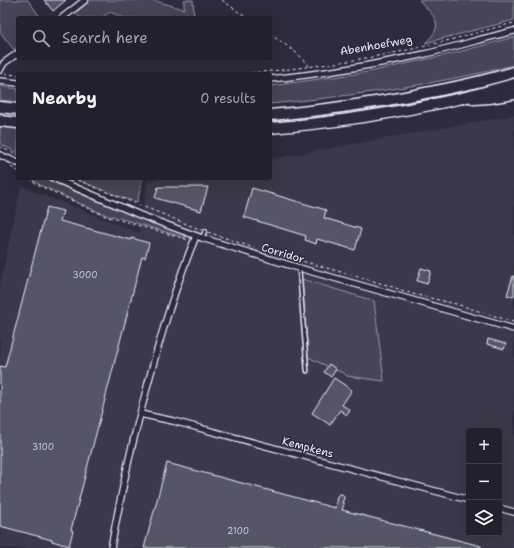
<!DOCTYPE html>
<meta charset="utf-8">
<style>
:root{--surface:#23202e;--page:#2b2836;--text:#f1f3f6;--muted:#a3a3aa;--line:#403e4a}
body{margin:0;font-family:"Shantell Sans",sans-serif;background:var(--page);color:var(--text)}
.controls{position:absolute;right:12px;bottom:12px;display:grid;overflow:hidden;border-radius:4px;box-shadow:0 4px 16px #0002}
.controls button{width:36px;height:36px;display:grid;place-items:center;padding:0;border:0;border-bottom:1px solid var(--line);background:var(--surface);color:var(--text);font:20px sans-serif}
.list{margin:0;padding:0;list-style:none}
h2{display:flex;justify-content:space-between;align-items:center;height:52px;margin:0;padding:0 16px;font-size:17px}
h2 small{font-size:13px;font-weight:400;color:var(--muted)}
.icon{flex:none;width:22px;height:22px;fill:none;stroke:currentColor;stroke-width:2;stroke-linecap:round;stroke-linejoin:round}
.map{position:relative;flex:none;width:514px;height:548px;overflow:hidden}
.search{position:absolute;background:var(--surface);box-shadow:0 4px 16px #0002;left:16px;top:16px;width:256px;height:44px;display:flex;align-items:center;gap:10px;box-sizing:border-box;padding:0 14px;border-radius:4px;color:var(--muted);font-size:15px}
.panel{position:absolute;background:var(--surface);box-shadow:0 4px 16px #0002;left:16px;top:72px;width:256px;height:108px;border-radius:4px}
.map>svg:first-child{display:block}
</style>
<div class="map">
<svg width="514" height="548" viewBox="0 0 514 548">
<rect width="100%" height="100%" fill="#2f2a3d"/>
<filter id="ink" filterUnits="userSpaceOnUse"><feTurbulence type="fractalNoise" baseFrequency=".025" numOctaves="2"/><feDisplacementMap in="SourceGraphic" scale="8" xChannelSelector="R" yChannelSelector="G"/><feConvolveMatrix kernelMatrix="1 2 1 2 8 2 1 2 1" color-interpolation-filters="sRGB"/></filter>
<g filter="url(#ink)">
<!-- built -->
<path fill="#3b3749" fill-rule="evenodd" d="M514,115V548H0V285L21,186L139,233L148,180L162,178H270V159ZM469,431H499V533H469Z"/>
<!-- green -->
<g fill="#464455" stroke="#979aa6">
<polygon points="0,0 28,0 41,18 18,18 18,47 14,50 0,32"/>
<polygon points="91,0 152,0 184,9 184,0 193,0 194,18 124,18 110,12 101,18 81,18 75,13"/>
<path d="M419,0H514V20L425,43C447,24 433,16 419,0Z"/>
<path d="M514,37V65C434,85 352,96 270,104V86L368,72L451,54Z"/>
<polygon points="0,86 18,89 18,102 0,100"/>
<polygon points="0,126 18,128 18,153 0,144"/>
<polygon points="30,178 44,178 114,208 183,234 186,238 116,217 113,216 111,217 94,210 40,185"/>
<polygon points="73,178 143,178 137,202 123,198"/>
<polygon points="302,279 374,301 384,381 347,376 344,373 335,370 308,357"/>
</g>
<!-- building -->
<g fill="#575565" stroke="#e8f1f8">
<polygon points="44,0 66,0 53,11"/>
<polygon points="158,187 208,187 201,211 155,198"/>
<polygon points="252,188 326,210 324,218 361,229 355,250 317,239 316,244 305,240 306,236 244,217"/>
<polygon points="47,207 63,211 60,221 131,240 131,238 149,243 145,258 142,257 71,530 73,531 69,546 52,541 52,540 0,526 0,366 5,367"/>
<polygon points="421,268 431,271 427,284 417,281"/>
<polygon points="513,276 514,276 514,297 507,295"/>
<polygon points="488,339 506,344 504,349 487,344"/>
<polygon points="329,364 336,369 331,377 324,372"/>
<polygon points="334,378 352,390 342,405 350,410 347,415 340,410 330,425 312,413"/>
<polygon points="167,463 335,508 337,496 339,494 342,494 344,496 344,498 342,503 344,504 342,510 481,546 481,548 144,548"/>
</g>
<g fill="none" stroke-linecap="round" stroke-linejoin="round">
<!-- service casing -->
<g stroke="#e8f1f8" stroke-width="5.5">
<g id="service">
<polyline points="202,238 205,231"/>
<polyline points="299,268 307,371"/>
</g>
</g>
<!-- minor casing -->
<g stroke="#e8f1f8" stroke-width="8">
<g id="minor">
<polyline points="62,18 85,0"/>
<polyline points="0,70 4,63 18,53"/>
<path d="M270,79C322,74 374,65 425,54C455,47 484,38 514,31"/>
<polyline points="0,81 18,83"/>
<polyline points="0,155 18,163"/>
<polyline points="53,178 140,215 202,238 299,268 514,329"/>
<polyline points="140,414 173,421 469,500"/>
<polyline points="499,508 514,512"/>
<path d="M111,548C118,511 125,474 134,438C151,370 169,301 196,236"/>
</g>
</g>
<!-- motorway casing -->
<g stroke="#e8f1f8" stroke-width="13">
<g id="motorway">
<polyline points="474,99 489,98 514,94"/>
<polyline points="0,107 18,109"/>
<path d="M270,115C308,112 345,107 382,101C427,93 471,85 514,72"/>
<polyline points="0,121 18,123"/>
<path d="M270,128C333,123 396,113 458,99C477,95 495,89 514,84"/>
</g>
</g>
<!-- path -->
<g stroke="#e8f1f8" stroke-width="1" stroke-dasharray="3 3" stroke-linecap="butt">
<polyline points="222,0 247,18"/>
<path d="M270,34C279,41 306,57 309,67"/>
<polyline points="5,74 18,75"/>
<path d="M239,74C299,69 358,61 417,48C449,41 481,31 514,23"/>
<polyline points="0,147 18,155"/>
<polyline points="11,167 18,171"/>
<polyline points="28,178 40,186 105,216 189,240"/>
<path d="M72,178C115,196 159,212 201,230"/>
<polyline points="208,232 254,248"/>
<polyline points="263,250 387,285 413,294 456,304 514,322"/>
</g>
<!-- service -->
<use href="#service" stroke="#2f2a3d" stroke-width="2.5"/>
<!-- minor -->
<use href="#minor" stroke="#2f2a3d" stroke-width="5.5"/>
<!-- motorway -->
<use href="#motorway" stroke="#2f2a3d" stroke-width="10"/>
</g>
</g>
<g text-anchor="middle" stroke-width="3" stroke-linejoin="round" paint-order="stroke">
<!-- number labels -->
<g font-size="9" fill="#c4cad3">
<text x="85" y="278">3000</text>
<text x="43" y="450">3100</text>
<text x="238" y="534">2100</text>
</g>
<!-- street labels -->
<g font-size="11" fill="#e8f1f8" stroke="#2f2a3d">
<text transform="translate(376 45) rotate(-10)" y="4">Abenhoefweg</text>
<text transform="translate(283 253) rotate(17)" y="4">Corridor</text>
<text transform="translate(308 447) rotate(15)" y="4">Kempkens</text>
</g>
</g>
</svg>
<div class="controls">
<button>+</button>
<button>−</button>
<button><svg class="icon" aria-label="layers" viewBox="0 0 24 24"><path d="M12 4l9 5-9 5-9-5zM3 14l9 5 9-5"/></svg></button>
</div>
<div class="search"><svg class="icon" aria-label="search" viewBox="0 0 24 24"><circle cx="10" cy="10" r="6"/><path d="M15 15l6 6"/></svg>Search here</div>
<section class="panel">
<h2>Nearby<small>0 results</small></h2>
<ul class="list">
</ul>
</section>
</div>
